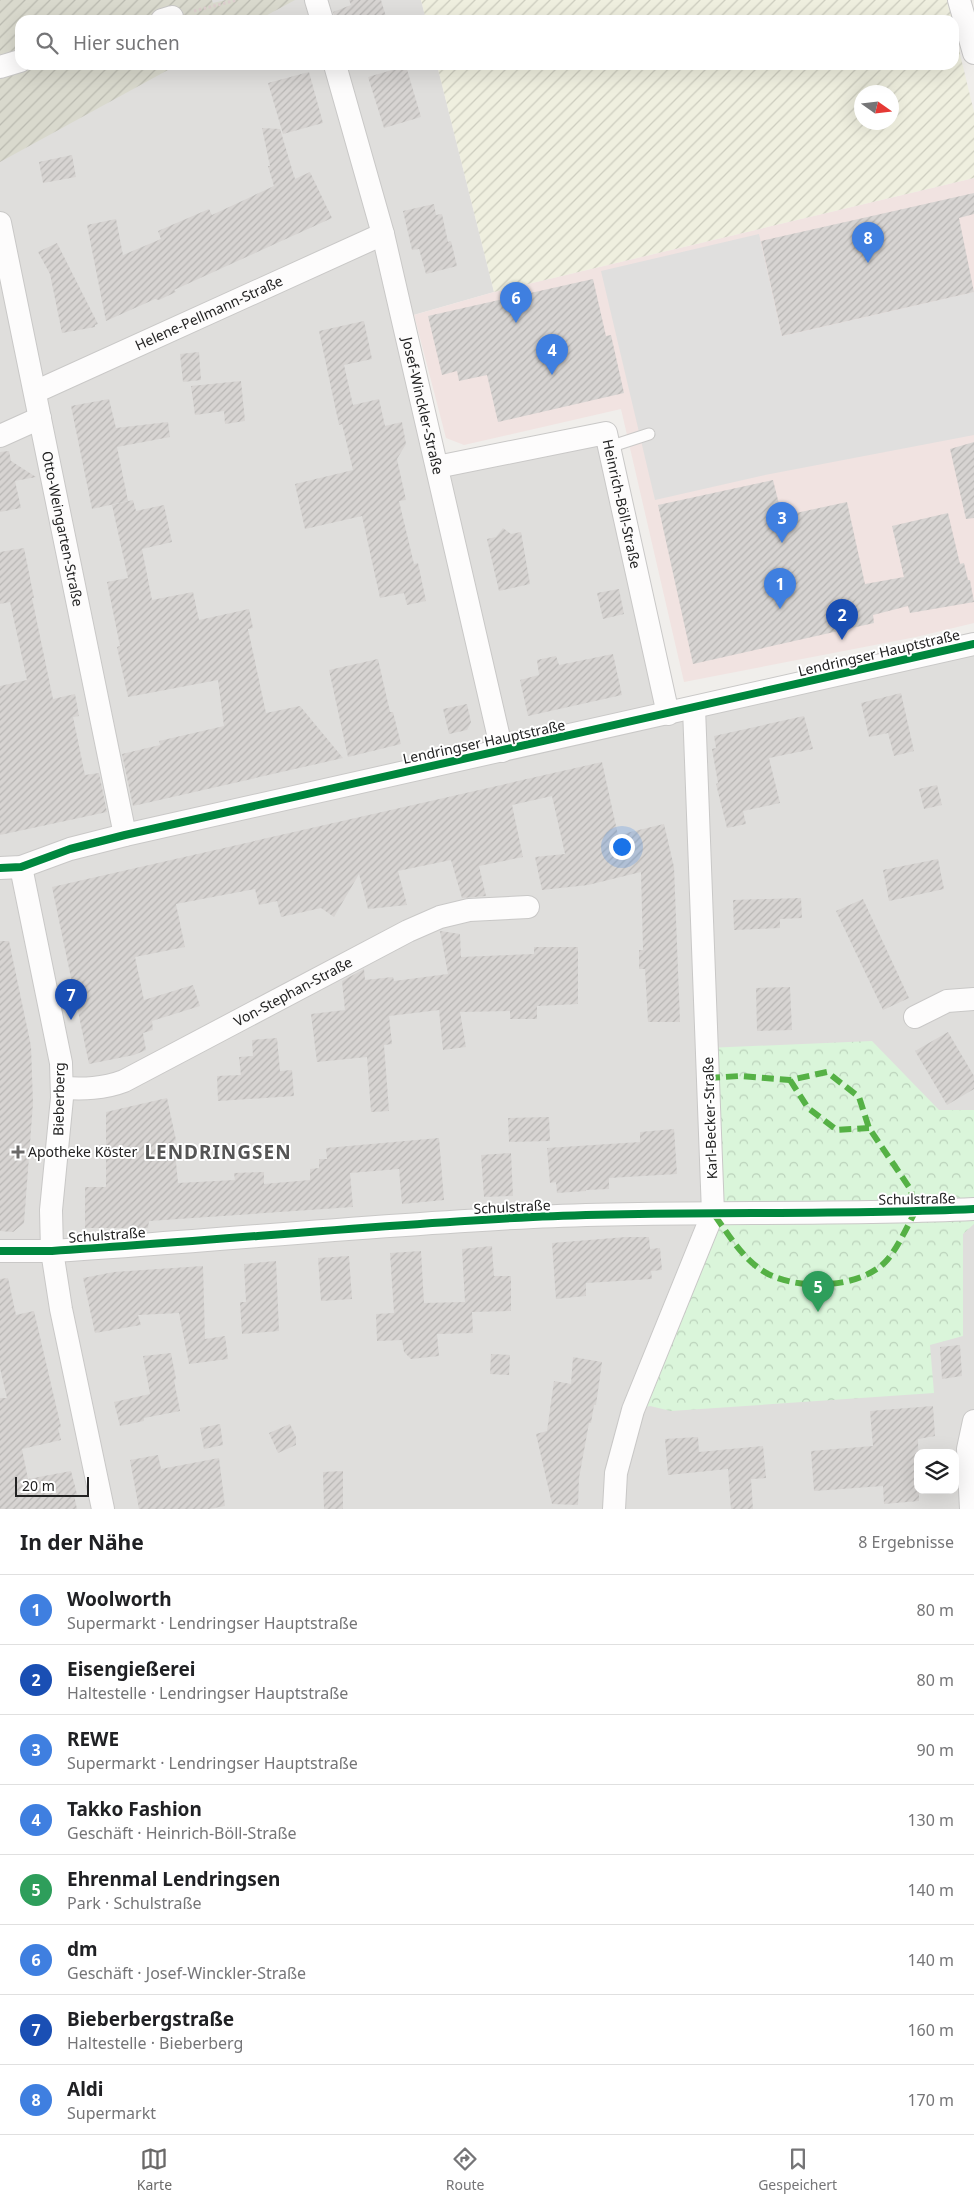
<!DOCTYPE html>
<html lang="de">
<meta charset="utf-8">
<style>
:root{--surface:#fff;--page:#f2f2f2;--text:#202124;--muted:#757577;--line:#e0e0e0;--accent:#6a6968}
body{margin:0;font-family:"Noto Sans",sans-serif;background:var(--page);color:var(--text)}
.controls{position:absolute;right:15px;bottom:15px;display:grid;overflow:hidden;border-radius:10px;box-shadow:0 5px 20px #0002}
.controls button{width:45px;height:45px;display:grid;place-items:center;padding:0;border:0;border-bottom:1px solid var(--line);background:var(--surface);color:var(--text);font:25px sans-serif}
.compass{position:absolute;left:854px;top:85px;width:45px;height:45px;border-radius:50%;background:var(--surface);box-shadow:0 5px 20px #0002;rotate:104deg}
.scale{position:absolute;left:15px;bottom:12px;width:74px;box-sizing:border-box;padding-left:5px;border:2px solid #222;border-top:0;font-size:14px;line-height:18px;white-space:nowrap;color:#222;-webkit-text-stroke:4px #fff;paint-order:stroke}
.you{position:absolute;left:621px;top:846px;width:18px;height:18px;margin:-12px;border:4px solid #fff;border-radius:50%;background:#1a73e8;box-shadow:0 0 0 8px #1a73e833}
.badge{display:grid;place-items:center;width:32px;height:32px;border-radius:50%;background:var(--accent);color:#fff;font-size:16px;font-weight:700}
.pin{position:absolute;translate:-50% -41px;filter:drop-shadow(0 1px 2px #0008)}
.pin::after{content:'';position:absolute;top:26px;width:18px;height:15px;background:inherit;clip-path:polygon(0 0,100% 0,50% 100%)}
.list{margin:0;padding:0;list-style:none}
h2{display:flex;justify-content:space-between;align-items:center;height:65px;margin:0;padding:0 20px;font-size:21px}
h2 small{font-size:16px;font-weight:400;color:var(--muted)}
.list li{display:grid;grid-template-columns:32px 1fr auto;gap:15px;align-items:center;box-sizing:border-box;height:70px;padding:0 20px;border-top:1px solid var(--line)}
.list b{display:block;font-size:19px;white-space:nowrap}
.list p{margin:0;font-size:16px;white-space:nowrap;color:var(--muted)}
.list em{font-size:16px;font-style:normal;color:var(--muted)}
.icon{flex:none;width:28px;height:28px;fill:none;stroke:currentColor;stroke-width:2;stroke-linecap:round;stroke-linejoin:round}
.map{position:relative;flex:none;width:974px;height:1509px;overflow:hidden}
.search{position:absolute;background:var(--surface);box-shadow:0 5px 20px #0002;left:15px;right:15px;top:15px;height:55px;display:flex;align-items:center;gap:12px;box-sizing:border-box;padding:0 18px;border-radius:15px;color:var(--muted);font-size:19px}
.sheet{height:625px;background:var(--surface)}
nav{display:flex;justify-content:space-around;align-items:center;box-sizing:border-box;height:70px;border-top:1px solid var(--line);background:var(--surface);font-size:14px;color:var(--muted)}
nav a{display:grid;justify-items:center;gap:2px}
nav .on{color:var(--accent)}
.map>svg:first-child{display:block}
</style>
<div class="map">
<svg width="974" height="1509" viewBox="0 0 974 1509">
<defs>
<pattern id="construction-furrows" width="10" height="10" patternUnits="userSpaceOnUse" patternTransform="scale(1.25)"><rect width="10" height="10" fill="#d9d9cd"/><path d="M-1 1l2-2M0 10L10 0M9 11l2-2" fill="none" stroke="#babab0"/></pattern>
<pattern id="farmland-furrows" width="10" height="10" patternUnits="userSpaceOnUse" patternTransform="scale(1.25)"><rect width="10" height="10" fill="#efefdf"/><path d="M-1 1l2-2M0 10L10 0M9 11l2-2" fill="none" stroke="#cdcdbf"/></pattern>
<pattern id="park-crowns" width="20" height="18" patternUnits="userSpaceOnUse" patternTransform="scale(1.25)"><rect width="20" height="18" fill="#daf5da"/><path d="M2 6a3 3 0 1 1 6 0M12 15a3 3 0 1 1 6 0" fill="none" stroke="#bbd2bb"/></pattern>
<pattern id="building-hatch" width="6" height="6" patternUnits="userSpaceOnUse" patternTransform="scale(1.25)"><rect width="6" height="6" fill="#d7d4d2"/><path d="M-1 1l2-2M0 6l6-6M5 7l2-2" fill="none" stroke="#b8b6b4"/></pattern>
</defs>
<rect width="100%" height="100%" fill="#f0eeeb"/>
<!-- residential -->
<path fill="#dfdedc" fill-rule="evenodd" d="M0,0H421L426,20H20V65H437L494,292L403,318L437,467L606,433L668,714L974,642V1509H0ZM918,1453H955V1490H918Z"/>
<!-- commercial -->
<polygon fill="#f1e3e1" points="974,178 974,623 916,637 684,682 621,409 464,445 446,438 414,315 494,292"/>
<!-- construction -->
<polygon fill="url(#construction-furrows)" points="0,0 212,0 213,3 226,0 295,0 258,20 20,20 20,65 177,65 0,162"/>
<!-- farmland -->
<g fill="url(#farmland-furrows)" fill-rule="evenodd">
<polygon points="421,0 947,0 952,20 426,20"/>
<path d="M954,29L974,112V178L494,292L437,65H954ZM862,92H892V122H862Z"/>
</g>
<!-- park -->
<polygon fill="url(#park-crowns)" points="872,1041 939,1110 974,1110 974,1224 963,1234 963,1336 930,1345 934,1393 671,1411 650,1406 633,1410 713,1213 707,1048"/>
<!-- parking -->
<polygon fill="#e0dfde" points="759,234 782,336 974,292 974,435 765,475 655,500 601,271"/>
<!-- building -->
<g fill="url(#building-hatch)">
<polygon points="349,0 381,0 387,20 335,20 333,12 351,5"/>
<polygon points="406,66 421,117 384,128 368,77"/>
<polygon points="309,72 323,123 283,134 268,83"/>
<polygon points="262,128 280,129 295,179 310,172 332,218 174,290 176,292 159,300 155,299 106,321 87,225 116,219 123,255 161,239 158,231 209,209 212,215 274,186 268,166 270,166"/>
<polygon points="72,155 76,177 43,183 39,162"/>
<polygon points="974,193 974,214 959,218 974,292 782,336 761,241"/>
<polygon points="434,204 436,215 442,214 448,242 451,241 457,266 426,274 419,249 412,250 403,211"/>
<polygon points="57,243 98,324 95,325 95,327 62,333 50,274 38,252"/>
<polygon points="593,279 606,336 611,335 624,393 498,422 487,375 459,381 457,371 442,375 428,316"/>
<polygon points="364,321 372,359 344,365 353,405 379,399 385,426 402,422 406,444 397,459 406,500 399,501 414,564 418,563 426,601 407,605 404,593 380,598 362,516 305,529 295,484 353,470 342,424 339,425 319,331"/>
<polygon points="199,352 201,380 183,382 180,354"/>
<polygon points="241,381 245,421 225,424 224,411 195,415 191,386"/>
<polygon points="109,399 116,428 168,422 170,437 117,447 128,501 92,509 71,406"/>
<polygon points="974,442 974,518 966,519 950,449"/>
<polygon points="9,451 11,461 36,477 15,481 21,508 0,512 0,452"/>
<polygon points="773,480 782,516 847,502 865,584 904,577 892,526 948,513 960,564 964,563 968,580 970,580 974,602 910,613 908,606 873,615 874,623 693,664 658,505"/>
<polygon points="133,500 136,511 164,505 172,542 142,549 152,600 193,592 199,620 249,609 253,628 248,629 266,713 300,706 343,758 133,806 122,754 160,745 159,741 224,726 218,680 128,697 117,647 120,646 107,582 128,578 112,505"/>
<polygon points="503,528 511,534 521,532 530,584 499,591 487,539 496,537"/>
<polygon points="24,548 34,598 32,598 53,699 75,694 79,716 73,717 85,775 99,773 107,812 0,835 0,686 27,680 10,602 0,604 0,552"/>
<polygon points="619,589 624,614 603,619 597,593"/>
<polygon points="613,654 622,695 528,716 520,680 539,675 537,660 556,656 559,665"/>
<polygon points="378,659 390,712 393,712 401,744 348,757 329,670"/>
<polygon points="901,693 914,751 894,756 888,733 869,737 861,703"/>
<polygon points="467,704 471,722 467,730 449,734 443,709"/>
<polygon points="804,716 813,749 769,758 780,803 743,811 746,824 727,828 716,784 718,783 712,749 716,748 714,736"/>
<polygon points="602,762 618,835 664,824 674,867 680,1022 648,1022 645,969 639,969 639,950 643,950 641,872 588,885 542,890 535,857 565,854 552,796 512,805 523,857 479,866 486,896 462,898 451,860 398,871 407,905 368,909 359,874 334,917 321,908 281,917 277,901 259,905 255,889 176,904 185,947 135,957 144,1000 193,985 200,1006 152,1021 153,1030 143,1033 146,1050 134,1055 89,1064 52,887"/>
<polygon points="937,785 942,805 924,809 919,789"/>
<polygon points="938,859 944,889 889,901 883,870"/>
<polygon points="801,898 802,918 780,919 780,928 734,930 733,900"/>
<polygon points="863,899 909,998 883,1010 836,911"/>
<polygon points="440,931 460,934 461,957 534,954 534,947 578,947 578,1004 537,1006 537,1019 510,1019 510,1011 460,1012 466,1047 443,1050 439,1010 389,1016 392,1044 384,1045 389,1111 371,1112 367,1057 317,1062 311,1014 345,1010 342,981 364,969 365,980 393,977 394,981 448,974"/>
<polygon points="0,941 9,941 31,1046 33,1103 24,1223 13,1232 0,1231"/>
<polygon points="790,987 792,1030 757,1031 756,988"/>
<polygon points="948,1032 974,1076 974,1089 947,1105 915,1051"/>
<polygon points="277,1038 280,1071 292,1070 294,1096 218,1101 217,1076 241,1075 239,1057 253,1056 252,1040"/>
<polygon points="167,1098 176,1140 174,1141 178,1183 235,1180 234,1173 264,1172 264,1184 310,1180 310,1169 319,1168 319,1159 327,1159 326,1148 439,1138 444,1200 402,1204 399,1169 350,1173 353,1207 149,1221 148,1228 85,1228 85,1187 106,1187 106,1112"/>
<polygon points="549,1117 550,1141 509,1142 508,1118"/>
<polygon points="674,1129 677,1174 609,1178 609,1189 586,1190 586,1191 557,1193 556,1182 550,1183 547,1148 640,1142 640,1132"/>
<polygon points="511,1153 513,1196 484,1197 481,1155"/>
<polygon points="626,1237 649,1237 650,1249 660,1248 662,1270 651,1271 652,1279 586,1283 586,1296 556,1299 552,1243"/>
<polygon points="492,1246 494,1276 511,1276 511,1311 472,1312 473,1333 437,1334 439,1356 411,1359 404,1352 402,1340 377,1341 376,1314 394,1313 390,1253 421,1251 424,1303 465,1302 462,1249"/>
<polygon points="349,1256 352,1299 321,1301 318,1258"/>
<polygon points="276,1261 279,1331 242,1334 240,1302 246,1302 244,1264"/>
<polygon points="203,1266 205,1339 225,1336 228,1359 189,1364 179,1313 138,1315 141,1325 95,1333 83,1278 114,1272"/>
<polygon points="8,1278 16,1315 34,1311 61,1427 58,1428 61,1440 22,1449 28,1479 71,1471 77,1494 74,1495 77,1509 0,1509 0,1398 7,1398 0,1368 0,1279"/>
<polygon points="960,1345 962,1376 942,1379 940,1347"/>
<polygon points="171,1353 176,1379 174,1380 180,1411 144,1418 144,1421 120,1426 114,1402 150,1394 143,1356"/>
<polygon points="491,1354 510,1355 509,1375 490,1374"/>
<polygon points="573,1357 602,1362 596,1405 594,1405 591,1423 589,1423 579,1478 578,1505 552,1504 536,1434 547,1431 554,1381 571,1384"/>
<polygon points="933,1406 935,1436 918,1439 919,1501 884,1504 883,1486 814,1491 811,1451 873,1446 870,1411"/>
<polygon points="220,1424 223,1445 204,1449 200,1428"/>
<polygon points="290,1424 296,1437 296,1445 278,1453 269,1433"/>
<polygon points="698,1437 699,1452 763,1446 766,1478 751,1479 753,1509 731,1509 728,1469 668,1475 665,1439"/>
<polygon points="158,1455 161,1469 219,1458 225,1506 209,1509 139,1509 130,1460"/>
<polygon points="343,1471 343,1509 324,1509 323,1472"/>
</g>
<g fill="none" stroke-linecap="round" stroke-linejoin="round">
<!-- service casing -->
<g stroke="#c9c8c7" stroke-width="13">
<polyline id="service" points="609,447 649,434"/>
</g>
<!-- minor casing -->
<g stroke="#c9c8c7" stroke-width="24">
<g id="minor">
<polyline points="316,0 322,20"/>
<polyline points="959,0 974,53"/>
<polyline points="162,20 172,17"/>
<path id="s1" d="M335,65L383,234L502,751"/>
<polyline points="0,67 20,61"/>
<path id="s2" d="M0,223L125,835"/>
<path id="s3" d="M35,392L383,234"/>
<polyline points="0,436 40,418"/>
<path id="s4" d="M437,467L606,433L668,714"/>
<polyline points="21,867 61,1063 62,1098 51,1210 52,1251 61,1309 103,1509"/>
<polyline points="0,868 21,867 70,849 125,835 974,644"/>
<polyline points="915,1017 947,1001 974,999"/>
<path id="s5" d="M62,1088C84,1089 103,1089 124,1081L408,931L440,917L469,910L528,907"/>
<path d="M0,1251H52C212,1241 373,1225 533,1217C680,1210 827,1216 974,1209"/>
<polyline points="614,1509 616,1473 633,1410 713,1213 694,708"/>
<polyline points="971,1509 968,1449 974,1421"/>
</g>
</g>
<!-- path -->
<polyline stroke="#dccecd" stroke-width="3" stroke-dasharray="2.5 2.5" stroke-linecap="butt" points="194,11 237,0"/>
<!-- service -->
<use href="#service" stroke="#fdfcfc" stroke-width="11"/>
<!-- minor -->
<use href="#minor" stroke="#fdfcfc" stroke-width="22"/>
<!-- quiet -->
<g stroke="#55b145" stroke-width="6" stroke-dasharray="12 6" stroke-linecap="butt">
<path d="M708,1078L740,1076L790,1080L827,1072L859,1097L869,1128L911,1190L915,1212C907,1227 899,1245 888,1259C862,1290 792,1292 760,1269C740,1255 727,1232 713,1213"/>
<polyline points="790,1080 808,1108 837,1130 869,1128"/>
</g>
<!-- cycleway casing -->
<g stroke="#fff" stroke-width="11">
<g id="cycleway">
<polyline points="0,868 21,867 70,849 125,835 974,644"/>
<path d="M0,1251H52C212,1241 373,1225 533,1217C680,1210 827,1216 974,1209"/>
</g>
</g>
<!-- cycleway -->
<use href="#cycleway" stroke="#00873e" stroke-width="8"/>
</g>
<!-- markers -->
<path fill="#6a6968" stroke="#fff" stroke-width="2" d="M15.5 1144.5h5v5h5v5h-5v5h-5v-5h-5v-5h5z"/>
<g text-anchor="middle" stroke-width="4" stroke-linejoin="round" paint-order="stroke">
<!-- street labels -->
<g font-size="14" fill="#222" stroke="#fff">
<text dy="5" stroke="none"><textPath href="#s3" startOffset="191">Helene-Pellmann-Straße</textPath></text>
<text dy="5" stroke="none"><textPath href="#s1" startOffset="352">Josef-Winckler-Straße</textPath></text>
<text dy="5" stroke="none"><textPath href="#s4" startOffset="245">Heinrich-Böll-Straße</textPath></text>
<text dy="5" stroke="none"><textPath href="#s2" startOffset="312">Otto-Weingarten-Straße</textPath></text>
<text transform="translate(879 653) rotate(-13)" y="5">Lendringser Hauptstraße</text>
<text transform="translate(484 742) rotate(-12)" y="5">Lendringser Hauptstraße</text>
<text dy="5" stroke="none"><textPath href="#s5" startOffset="254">Von-Stephan-Straße</textPath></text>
<text transform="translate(59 1099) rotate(-89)" y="5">Bieberberg</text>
<text transform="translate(710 1118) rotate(-92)" y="5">Karl-Becker-Straße</text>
<text transform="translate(917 1199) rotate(-1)" y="5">Schulstraße</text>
<text transform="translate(512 1207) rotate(-3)" y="5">Schulstraße</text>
<text transform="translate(107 1235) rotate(-4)" y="5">Schulstraße</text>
</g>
<!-- poi labels -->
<g font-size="14" fill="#222" stroke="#fff" text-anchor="start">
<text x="28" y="1157">Apotheke Köster</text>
</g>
<!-- district labels -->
<g font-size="19" font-weight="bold" letter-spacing="1" fill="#555" stroke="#fff">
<text x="218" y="1159">LENDRINGSEN</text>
</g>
</g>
</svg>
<div class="controls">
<button><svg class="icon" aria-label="layers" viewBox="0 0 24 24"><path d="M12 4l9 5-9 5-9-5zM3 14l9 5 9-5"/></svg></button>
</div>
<svg class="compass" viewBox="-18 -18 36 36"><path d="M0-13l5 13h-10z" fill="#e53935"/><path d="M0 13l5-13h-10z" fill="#757577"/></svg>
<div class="scale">20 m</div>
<div class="you"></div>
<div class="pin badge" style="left:780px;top:609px;background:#3f7fe0">1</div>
<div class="pin badge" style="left:842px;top:640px;background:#1a4fb4">2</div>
<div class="pin badge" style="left:782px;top:543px;background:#3f7fe0">3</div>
<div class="pin badge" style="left:552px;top:375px;background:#3f7fe0">4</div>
<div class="pin badge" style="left:818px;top:1312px;background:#2e9e5b">5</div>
<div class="pin badge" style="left:516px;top:323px;background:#3f7fe0">6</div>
<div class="pin badge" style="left:71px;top:1020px;background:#1a4fb4">7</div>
<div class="pin badge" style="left:868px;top:263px;background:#3f7fe0">8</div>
<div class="search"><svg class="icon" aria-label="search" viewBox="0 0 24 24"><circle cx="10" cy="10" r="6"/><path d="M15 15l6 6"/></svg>Hier suchen</div>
</div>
<section class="sheet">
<h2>In der Nähe<small>8 Ergebnisse</small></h2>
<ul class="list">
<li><span class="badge" style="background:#3f7fe0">1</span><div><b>Woolworth</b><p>Supermarkt · Lendringser Hauptstraße</p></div><em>80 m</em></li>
<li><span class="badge" style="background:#1a4fb4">2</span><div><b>Eisengießerei</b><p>Haltestelle · Lendringser Hauptstraße</p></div><em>80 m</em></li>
<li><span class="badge" style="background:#3f7fe0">3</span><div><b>REWE</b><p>Supermarkt · Lendringser Hauptstraße</p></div><em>90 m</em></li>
<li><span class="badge" style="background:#3f7fe0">4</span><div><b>Takko Fashion</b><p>Geschäft · Heinrich-Böll-Straße</p></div><em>130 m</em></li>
<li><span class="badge" style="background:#2e9e5b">5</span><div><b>Ehrenmal Lendringsen</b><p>Park · Schulstraße</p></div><em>140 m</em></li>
<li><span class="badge" style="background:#3f7fe0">6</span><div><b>dm</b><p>Geschäft · Josef-Winckler-Straße</p></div><em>140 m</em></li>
<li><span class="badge" style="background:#1a4fb4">7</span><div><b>Bieberbergstraße</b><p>Haltestelle · Bieberberg</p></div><em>160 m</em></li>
<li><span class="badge" style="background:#3f7fe0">8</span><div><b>Aldi</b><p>Supermarkt</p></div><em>170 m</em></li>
</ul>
</section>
<nav>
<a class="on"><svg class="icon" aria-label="map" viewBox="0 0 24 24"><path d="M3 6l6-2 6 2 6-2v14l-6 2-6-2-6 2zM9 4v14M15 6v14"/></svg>Karte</a>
<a><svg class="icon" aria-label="directions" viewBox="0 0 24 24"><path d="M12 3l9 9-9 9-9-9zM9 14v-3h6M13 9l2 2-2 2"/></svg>Route</a>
<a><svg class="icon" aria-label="saved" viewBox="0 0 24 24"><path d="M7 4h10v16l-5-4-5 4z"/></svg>Gespeichert</a>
</nav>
